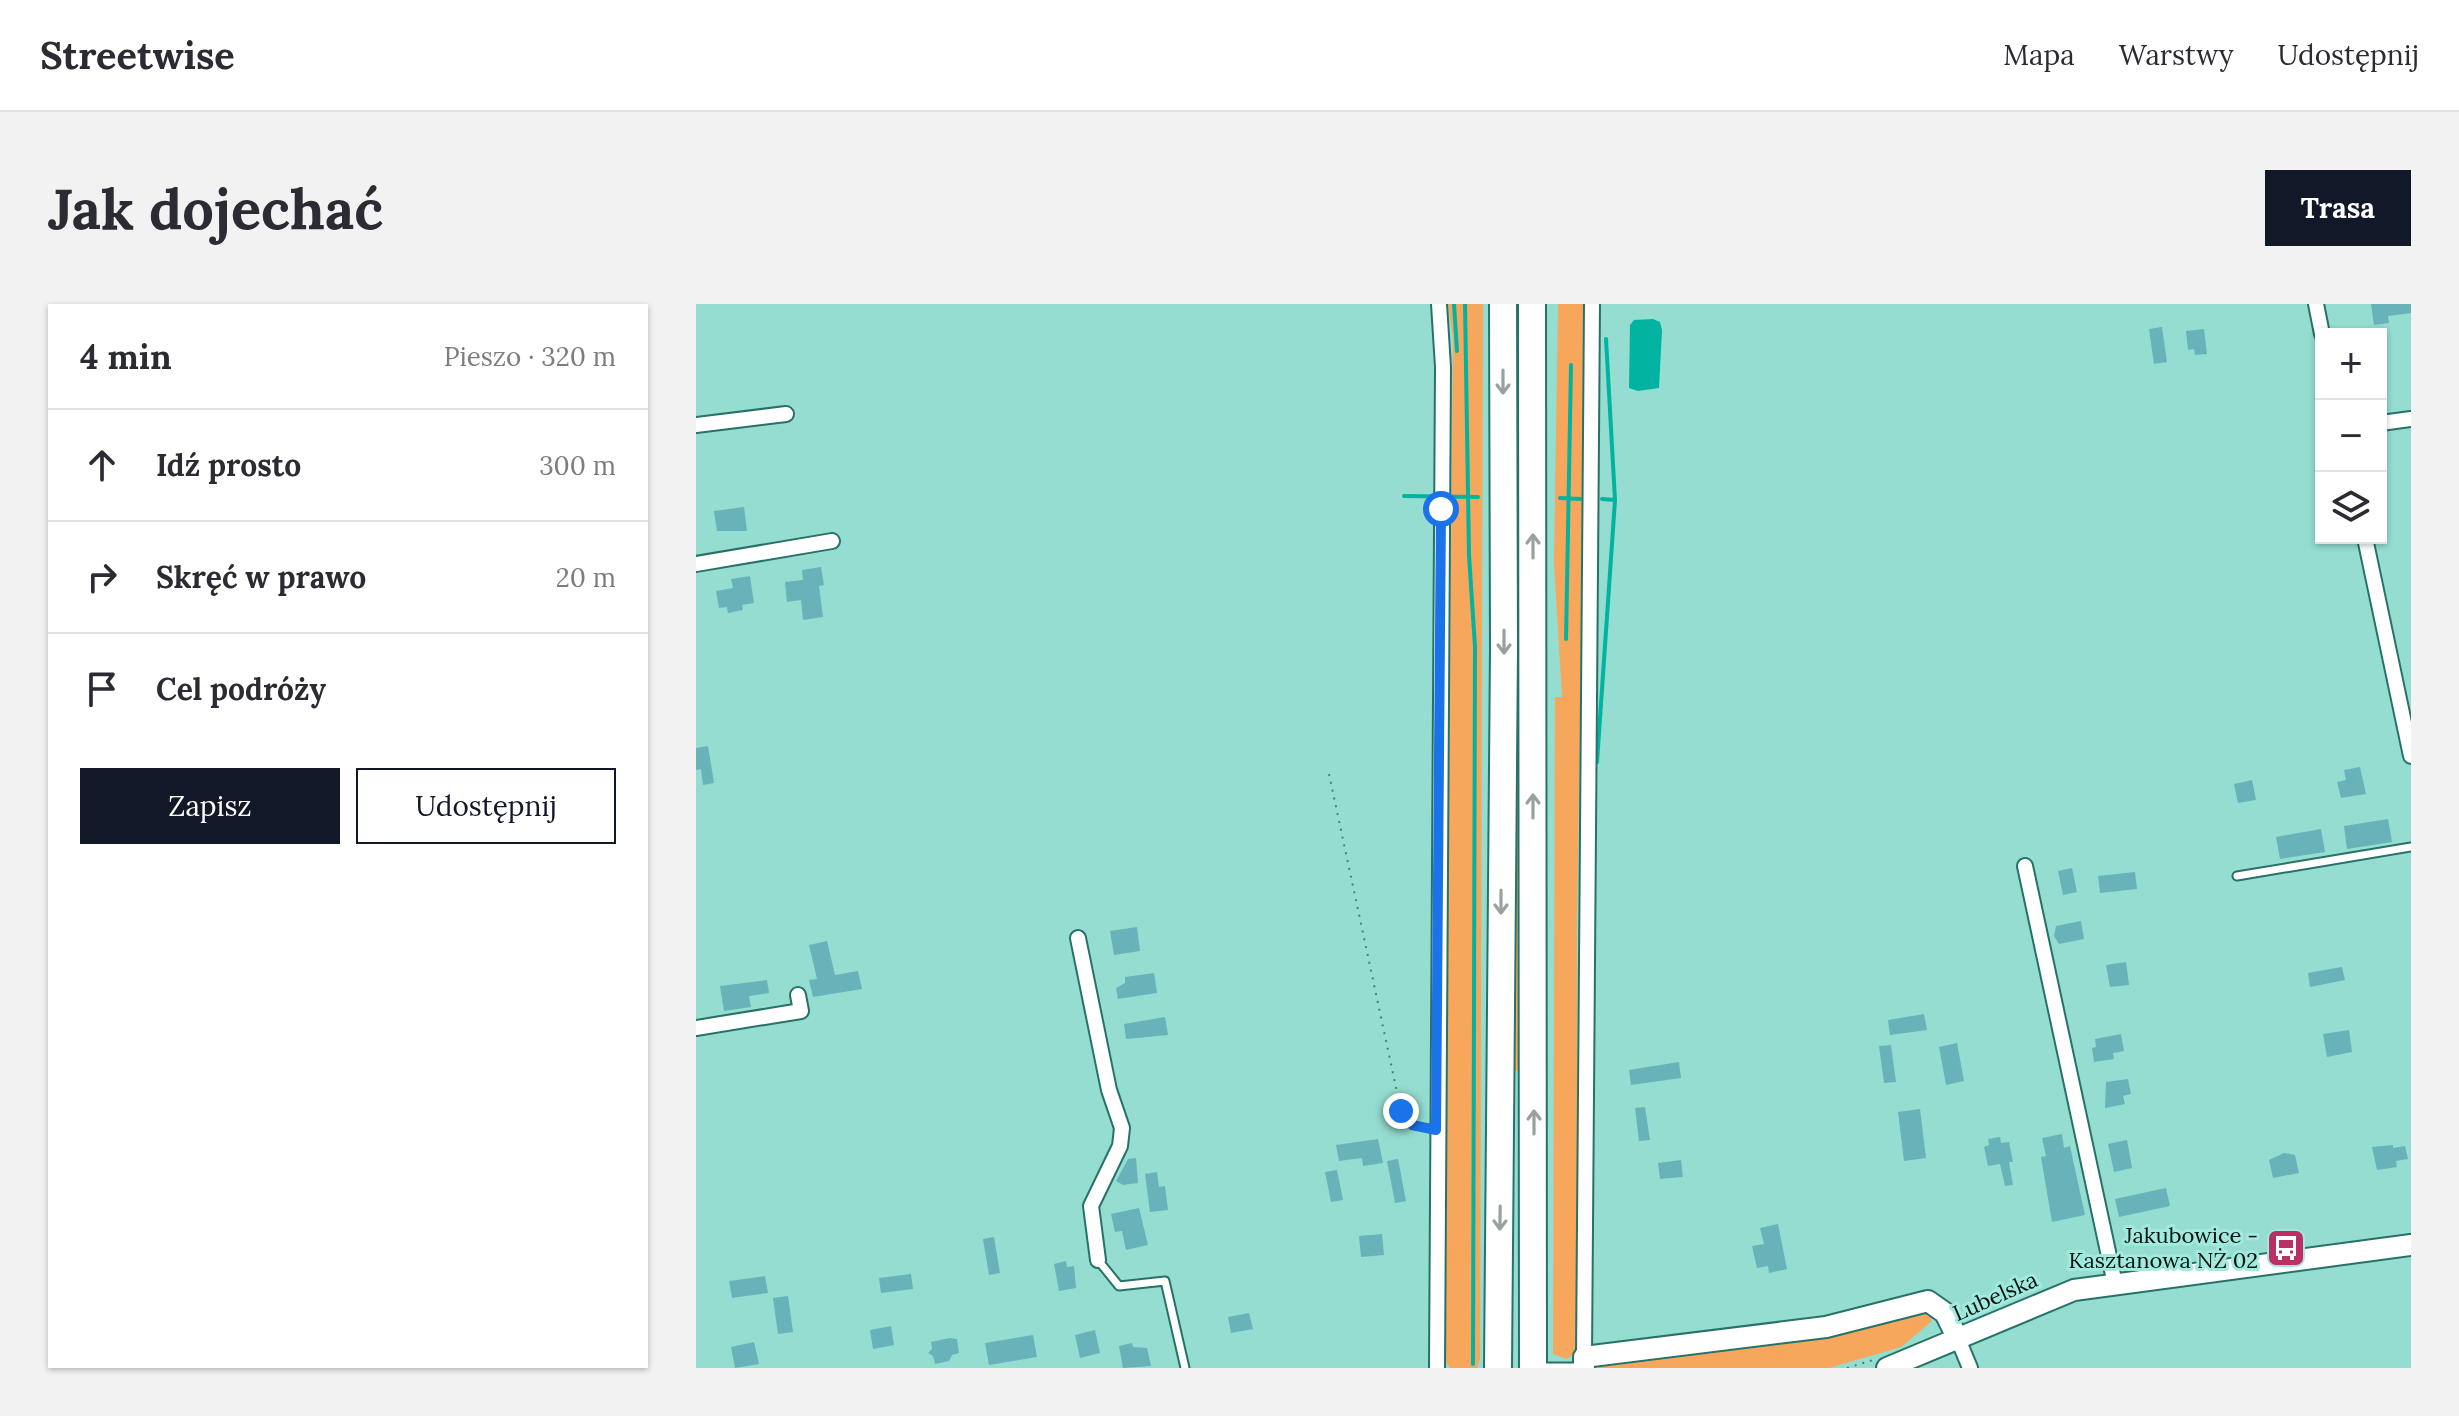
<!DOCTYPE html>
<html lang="pl">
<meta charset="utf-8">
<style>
:root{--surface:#fff;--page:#f2f2f3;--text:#2b2b33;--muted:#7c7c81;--line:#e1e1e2;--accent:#111827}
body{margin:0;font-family:Lora,serif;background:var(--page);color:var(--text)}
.controls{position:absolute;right:24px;top:24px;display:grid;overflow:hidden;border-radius:0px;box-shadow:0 2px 6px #0004}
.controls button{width:72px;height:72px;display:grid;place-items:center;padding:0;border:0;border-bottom:2px solid var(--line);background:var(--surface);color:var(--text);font:40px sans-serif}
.stop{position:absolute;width:24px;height:24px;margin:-18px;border:6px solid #1a73e8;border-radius:50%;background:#fff}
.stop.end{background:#1a73e8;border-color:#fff;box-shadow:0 2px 8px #0008}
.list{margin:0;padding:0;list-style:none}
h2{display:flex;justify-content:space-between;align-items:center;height:104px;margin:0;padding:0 32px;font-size:34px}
h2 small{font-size:26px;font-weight:400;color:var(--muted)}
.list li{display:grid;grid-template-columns:52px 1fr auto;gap:24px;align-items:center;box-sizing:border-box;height:112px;padding:0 32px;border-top:2px solid var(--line)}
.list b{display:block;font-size:30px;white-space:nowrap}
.list em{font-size:26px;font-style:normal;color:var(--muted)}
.actions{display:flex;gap:16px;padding:24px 32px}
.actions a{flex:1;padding:18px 0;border:2px solid var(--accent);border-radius:0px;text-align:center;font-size:28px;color:var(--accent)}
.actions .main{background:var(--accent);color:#fff}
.icon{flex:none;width:44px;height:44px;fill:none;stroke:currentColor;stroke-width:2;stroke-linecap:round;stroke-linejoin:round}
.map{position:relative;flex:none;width:1715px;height:1064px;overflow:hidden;border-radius:0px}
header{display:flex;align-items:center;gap:48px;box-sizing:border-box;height:112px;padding:0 40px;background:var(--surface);border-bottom:2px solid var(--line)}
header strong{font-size:38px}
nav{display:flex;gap:44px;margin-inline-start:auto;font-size:28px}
.intro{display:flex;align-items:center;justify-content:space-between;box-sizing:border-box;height:192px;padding:0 48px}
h1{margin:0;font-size:56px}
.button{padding:20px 36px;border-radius:0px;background:var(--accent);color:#fff;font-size:28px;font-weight:700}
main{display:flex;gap:48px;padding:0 48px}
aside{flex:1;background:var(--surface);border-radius:0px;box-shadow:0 2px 6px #0004}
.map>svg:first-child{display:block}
</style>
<header>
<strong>Streetwise</strong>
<nav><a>Mapa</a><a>Warstwy</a><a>Udostępnij</a></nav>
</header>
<div class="intro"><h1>Jak dojechać</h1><a class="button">Trasa</a></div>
<main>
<aside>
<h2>4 min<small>Pieszo · 320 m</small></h2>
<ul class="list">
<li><svg class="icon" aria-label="ahead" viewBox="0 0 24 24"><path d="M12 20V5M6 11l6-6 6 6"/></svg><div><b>Idź prosto</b></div><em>300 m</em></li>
<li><svg class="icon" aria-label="right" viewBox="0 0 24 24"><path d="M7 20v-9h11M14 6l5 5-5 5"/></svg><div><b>Skręć w prawo</b></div><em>20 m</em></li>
<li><svg class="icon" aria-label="arrive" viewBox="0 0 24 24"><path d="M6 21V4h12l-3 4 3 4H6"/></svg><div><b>Cel podróży</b></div></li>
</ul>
<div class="actions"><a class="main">Zapisz</a><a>Udostępnij</a></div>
</aside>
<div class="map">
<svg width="1715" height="1064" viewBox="0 0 1715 1064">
<rect width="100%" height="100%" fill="#94ddd0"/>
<!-- green -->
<g fill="#f6a75c">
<polygon points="752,0 787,0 784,1055 781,1064 754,1064 748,1056 757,35"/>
<polygon points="819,0 830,0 828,767 816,767"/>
<polygon points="862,0 890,0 881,620 881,1049 870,1055 857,1050 859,393 866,393 858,260"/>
<polygon points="1229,1009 1236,1012 1235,1018 1205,1043 1133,1064 901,1064 922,1057 1138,1033"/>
</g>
<!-- water -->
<polygon fill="#03b3a1" points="957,15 964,18 966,26 963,84 942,87 933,84 934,21 938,16"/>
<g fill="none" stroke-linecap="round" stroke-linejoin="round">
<!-- stream -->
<g stroke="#03b3a1" stroke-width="4">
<polyline points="758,0 761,47"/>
<polyline points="769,0 773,251 779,343 777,1060"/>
<polyline points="708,192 782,193"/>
<polyline points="864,194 884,195"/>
<polyline points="906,195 919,196"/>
<polyline points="870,335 875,61"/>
<polyline points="901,458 919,196 910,35"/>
</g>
</g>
<!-- building -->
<g fill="#68b3b9">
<polygon points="1675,0 1715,0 1715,9 1692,12 1693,19 1678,21"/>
<polygon points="1466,23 1471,58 1458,60 1453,25"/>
<polygon points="1508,25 1511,50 1499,51 1498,45 1492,46 1490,27"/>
<polygon points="48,203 51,227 21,227 18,207"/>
<polygon points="125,263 128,281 123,282 127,313 107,316 105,296 91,298 89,278 107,276 106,266"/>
<polygon points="54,272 58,299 46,301 47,306 32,309 31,303 23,304 20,287 37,284 35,275"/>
<polygon points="12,442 18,479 7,481 5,465 0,466 0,444"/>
<polygon points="1664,463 1670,490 1645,494 1641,478 1650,476 1648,466"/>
<polygon points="1556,476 1560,496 1542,499 1538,480"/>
<polygon points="1692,515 1696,538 1651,545 1648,522"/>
<polygon points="1625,525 1629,548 1584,555 1580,533"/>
<polygon points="1376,564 1381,588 1367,591 1362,567"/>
<polygon points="1439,568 1441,585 1404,589 1402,572"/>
<polygon points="1385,617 1388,635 1363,640 1358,632 1360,622"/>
<polygon points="441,623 444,647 418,651 414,627"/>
<polygon points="131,637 139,671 162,667 166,685 117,693 113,676 121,675 113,641"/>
<polygon points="1430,658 1433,681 1414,683 1410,661"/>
<polygon points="1646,663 1649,676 1614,683 1612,669"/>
<polygon points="458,669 461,689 422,695 420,684 429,679 429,673"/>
<polygon points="71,676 73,689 53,692 55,703 28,707 24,682"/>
<polygon points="1228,710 1231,726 1194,731 1192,716"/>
<polygon points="469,713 472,731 430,735 428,720"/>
<polygon points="1653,726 1656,748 1631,753 1627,730"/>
<polygon points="1425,730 1428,747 1417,749 1418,755 1398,758 1396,744 1400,743 1399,735"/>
<polygon points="1261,739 1268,777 1250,781 1243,743"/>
<polygon points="1195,741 1200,778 1188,779 1183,742"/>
<polygon points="983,758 985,774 935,781 933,766"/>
<polygon points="1432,775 1435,790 1427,792 1429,800 1409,804 1410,778"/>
<polygon points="949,803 954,836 943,837 939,804"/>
<polygon points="1224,805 1230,854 1208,857 1202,808"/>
<polygon points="1366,830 1368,844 1374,842 1389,911 1356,918 1345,853 1350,852 1346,834"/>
<polygon points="1304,833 1305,839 1313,838 1317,858 1313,858 1317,881 1309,882 1304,860 1292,862 1288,843 1293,841 1292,835"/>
<polygon points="682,835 687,859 667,862 666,854 643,857 640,841"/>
<polygon points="1431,836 1436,864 1418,868 1412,840"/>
<polygon points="1697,841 1697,844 1709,842 1712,855 1700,857 1701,863 1681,866 1676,843"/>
<polygon points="1588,849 1599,851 1603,869 1577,874 1573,856"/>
<polygon points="440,854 442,879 427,881 420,877 432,855"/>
<polygon points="702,855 710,897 699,899 691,857"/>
<polygon points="985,856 987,873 964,875 962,859"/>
<polygon points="641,866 647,896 635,898 629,868"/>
<polygon points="461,868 463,883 469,882 472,906 454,908 449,870"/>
<polygon points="1470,884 1474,902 1423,913 1419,895"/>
<polygon points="443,904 452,941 430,946 426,927 419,928 415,910"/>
<polygon points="1082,920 1091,965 1073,969 1072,962 1061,964 1056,942 1068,940 1064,924"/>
<polygon points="686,930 688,951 665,953 663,932"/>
<polygon points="298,933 304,969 293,971 287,935"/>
<polygon points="370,957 371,963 378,962 380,984 363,987 358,960"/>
<polygon points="215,970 217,985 185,989 183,974"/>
<polygon points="69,972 72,989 36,994 33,977"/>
<polygon points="92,992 97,1028 82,1030 77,994"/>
<polygon points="553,1009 557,1025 535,1029 532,1013"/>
<polygon points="195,1022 198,1041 177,1045 174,1026"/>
<polygon points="399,1026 404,1049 384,1054 379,1031"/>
<polygon points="337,1031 341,1053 293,1061 289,1039"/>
<polygon points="254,1034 261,1035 263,1049 256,1051 253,1057 239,1060 237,1052 232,1049 236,1045 235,1038"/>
<polygon points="58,1038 63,1060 39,1064 35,1043"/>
<polygon points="436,1039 437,1043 451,1044 455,1062 427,1064 423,1042"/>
</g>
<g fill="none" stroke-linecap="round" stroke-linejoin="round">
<!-- lane casing -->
<g stroke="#277268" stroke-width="11">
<g id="lane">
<polyline points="1541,572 1715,543"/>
<polyline points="402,956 423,982 469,977 489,1064"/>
<polyline points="842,1063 885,1063"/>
</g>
</g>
<!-- street casing -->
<g stroke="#277268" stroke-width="18">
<g id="street">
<polyline points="1620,0 1626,30"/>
<polyline points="1685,119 1715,115"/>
<polyline points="0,121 90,110"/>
<polyline points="1669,234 1715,452"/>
<polyline points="0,260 136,237"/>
<polyline points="1329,562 1419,980"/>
<polyline points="382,634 413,786 426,824 424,842 395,902 402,956"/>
<polyline points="0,724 105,707 102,691"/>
<polyline points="1262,1035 1274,1064"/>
<polyline points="888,1053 896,0"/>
<polyline points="741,1064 747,63 743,0"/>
</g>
</g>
<!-- secondary casing -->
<g stroke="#277268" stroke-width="24">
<g id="secondary">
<polyline points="888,1064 888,1053 1130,1023 1232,997 1249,1009 1262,1035"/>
<polyline points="1191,1064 1378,986 1715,941"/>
</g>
</g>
<!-- highway casing -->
<g stroke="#277268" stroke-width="30">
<g id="highway">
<polyline points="836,0 837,1064"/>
<polyline points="802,1064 808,344 807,0"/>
</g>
</g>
<!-- path -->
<g stroke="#4e7e76" stroke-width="2" stroke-dasharray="2 6" stroke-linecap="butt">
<polyline points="633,470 705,807 716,821 728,823"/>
<polyline points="1151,1064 1177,1056"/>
</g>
<!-- lane -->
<use href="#lane" stroke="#fff" stroke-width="7"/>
<!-- street -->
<use href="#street" stroke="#fff" stroke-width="14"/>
<!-- secondary -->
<use href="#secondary" stroke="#fff" stroke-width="20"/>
<!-- highway -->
<use href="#highway" stroke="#fff" stroke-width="26"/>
</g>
<!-- one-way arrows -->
<defs><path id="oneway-shaft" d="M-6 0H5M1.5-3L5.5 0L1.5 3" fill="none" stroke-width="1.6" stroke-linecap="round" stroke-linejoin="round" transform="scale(2)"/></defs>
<g stroke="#99a19f">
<use href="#oneway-shaft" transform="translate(807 78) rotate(90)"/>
<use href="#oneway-shaft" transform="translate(837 242) rotate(-90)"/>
<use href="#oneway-shaft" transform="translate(808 338) rotate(90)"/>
<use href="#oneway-shaft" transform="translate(837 502) rotate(-90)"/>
<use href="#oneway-shaft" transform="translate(805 598) rotate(90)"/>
<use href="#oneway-shaft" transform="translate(838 818) rotate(-90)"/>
<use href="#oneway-shaft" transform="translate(804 914) rotate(91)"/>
</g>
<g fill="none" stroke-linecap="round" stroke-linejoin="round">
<!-- route -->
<polyline stroke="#1a73e8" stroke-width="10" points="705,807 716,821 740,826 745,205"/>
</g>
<!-- icons -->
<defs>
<g id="bus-square" transform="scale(2)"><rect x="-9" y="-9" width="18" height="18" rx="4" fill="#bb2f64" stroke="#a1eadd"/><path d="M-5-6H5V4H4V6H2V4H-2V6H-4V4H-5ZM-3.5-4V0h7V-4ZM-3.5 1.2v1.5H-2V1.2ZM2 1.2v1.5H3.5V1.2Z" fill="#fff"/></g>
</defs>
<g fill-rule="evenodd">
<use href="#bus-square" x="1590" y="944"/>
</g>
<g text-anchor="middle" stroke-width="6" stroke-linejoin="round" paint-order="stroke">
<!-- poi labels -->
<g font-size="22" fill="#001310" stroke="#a1eadd" text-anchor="end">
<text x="1562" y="939">Jakubowice -<tspan x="1562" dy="25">Kasztanowa NŻ 02</tspan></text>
</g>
<!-- street labels -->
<g font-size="22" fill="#001310" stroke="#a1eadd">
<text transform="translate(1299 992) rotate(-24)" y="8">Lubelska</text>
</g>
</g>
</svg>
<div class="controls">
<button>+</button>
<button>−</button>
<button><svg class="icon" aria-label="layers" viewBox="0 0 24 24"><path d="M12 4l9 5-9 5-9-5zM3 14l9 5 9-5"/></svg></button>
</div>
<div class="stop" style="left:745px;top:205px"></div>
<div class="stop end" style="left:705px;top:807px"></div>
</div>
</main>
